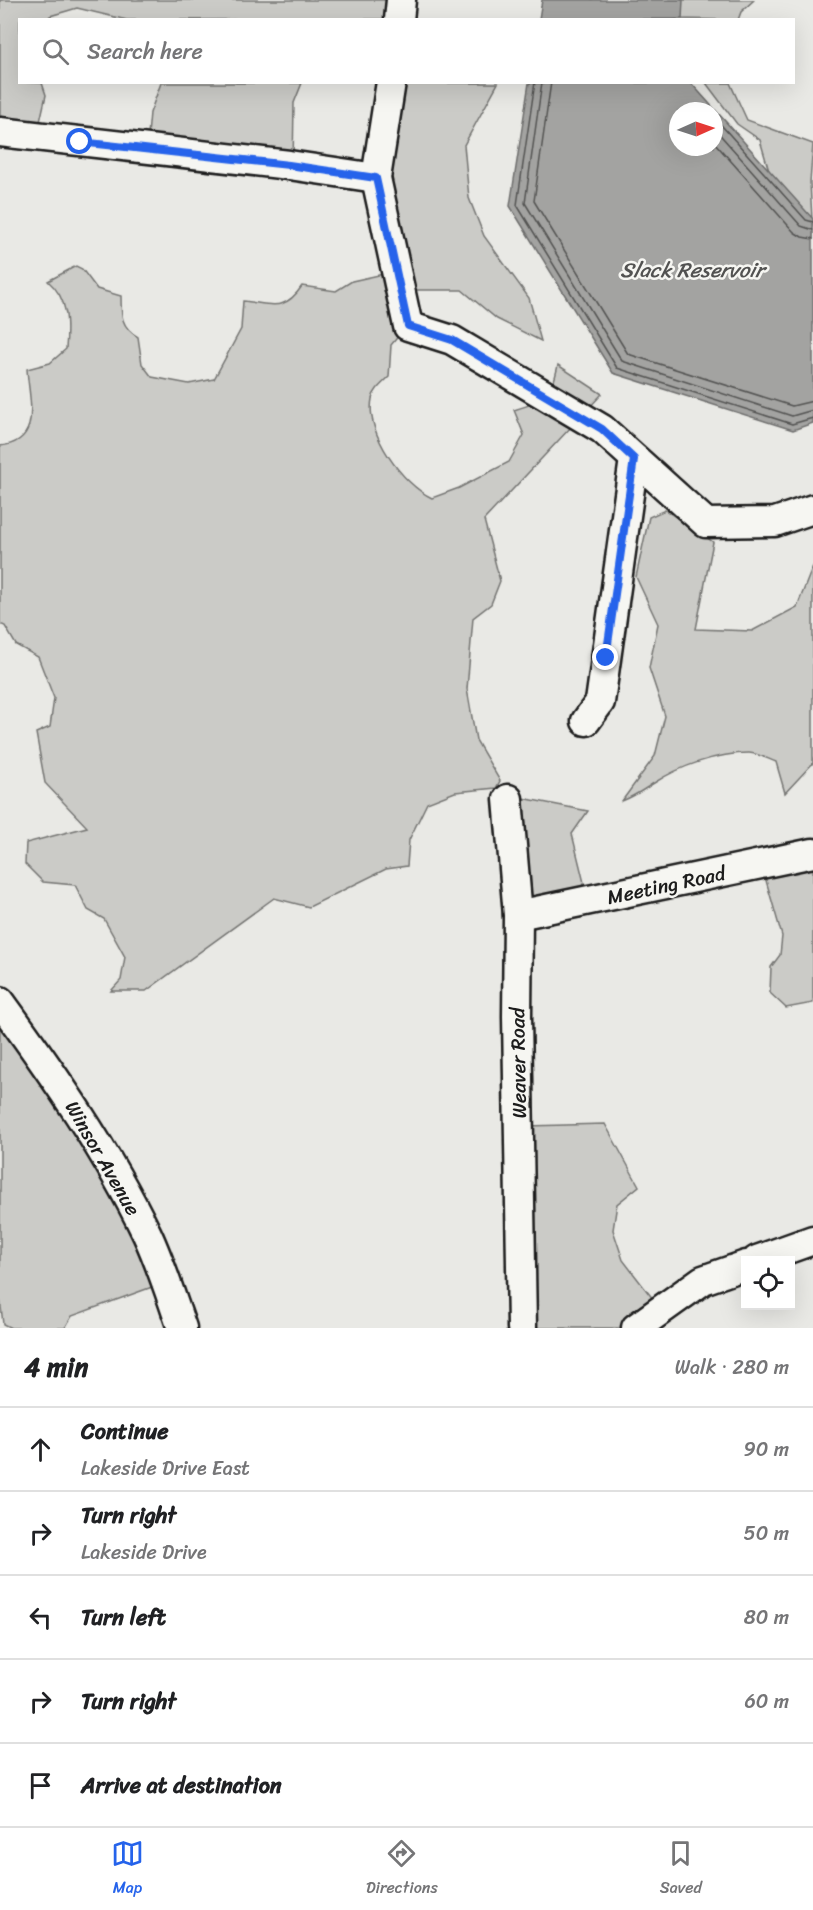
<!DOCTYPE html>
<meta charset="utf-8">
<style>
:root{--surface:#fff;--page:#f6f6f6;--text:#202124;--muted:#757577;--line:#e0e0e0;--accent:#2563eb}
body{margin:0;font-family:Sriracha,sans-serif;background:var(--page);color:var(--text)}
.controls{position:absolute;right:18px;bottom:18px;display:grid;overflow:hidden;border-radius:0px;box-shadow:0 6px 24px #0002}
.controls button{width:54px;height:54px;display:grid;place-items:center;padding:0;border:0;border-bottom:2px solid var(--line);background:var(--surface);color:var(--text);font:30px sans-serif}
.compass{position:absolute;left:669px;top:102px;width:54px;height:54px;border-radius:50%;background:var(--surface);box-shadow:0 6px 24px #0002;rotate:87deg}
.stop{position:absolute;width:18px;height:18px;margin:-14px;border:4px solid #2563eb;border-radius:50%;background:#fff}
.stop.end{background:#2563eb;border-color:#fff;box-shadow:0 2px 6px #0008}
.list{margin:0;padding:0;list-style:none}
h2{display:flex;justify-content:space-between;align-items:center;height:78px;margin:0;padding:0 24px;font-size:26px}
h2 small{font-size:20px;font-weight:400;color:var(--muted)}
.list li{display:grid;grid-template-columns:39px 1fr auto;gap:18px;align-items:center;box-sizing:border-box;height:84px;padding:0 24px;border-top:2px solid var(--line)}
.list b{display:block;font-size:22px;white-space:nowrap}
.list p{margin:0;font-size:20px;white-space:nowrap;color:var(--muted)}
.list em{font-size:20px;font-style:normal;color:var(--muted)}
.icon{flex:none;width:33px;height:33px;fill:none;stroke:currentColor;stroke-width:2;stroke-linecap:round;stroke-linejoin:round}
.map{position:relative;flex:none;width:813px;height:1328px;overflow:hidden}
.search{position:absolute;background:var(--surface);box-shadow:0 6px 24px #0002;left:18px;right:18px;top:18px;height:66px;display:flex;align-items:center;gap:15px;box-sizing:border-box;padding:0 21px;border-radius:0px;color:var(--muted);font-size:22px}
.sheet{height:498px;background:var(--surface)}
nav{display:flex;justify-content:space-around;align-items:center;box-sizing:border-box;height:84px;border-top:2px solid var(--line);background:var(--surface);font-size:16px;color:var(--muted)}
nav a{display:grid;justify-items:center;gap:3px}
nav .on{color:var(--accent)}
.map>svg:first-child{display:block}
</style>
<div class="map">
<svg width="813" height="1328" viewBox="0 0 813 1328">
<rect width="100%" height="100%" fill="#e9e9e5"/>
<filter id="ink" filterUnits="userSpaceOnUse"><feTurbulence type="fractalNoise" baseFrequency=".0167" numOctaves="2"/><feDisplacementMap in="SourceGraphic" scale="12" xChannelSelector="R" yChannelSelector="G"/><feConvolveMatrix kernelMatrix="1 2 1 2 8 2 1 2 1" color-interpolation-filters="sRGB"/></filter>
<g filter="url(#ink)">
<!-- green -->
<g fill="#cbcbc7" stroke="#747472" stroke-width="1.5">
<polygon points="0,0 404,0 402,19 127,20 77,8 50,16 48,19 20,20 20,82 42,83 46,95 37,135 0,131"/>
<polygon points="669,0 754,0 741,12 738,20 675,19"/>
<polygon points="161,83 302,83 294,103 293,165 147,146 150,113"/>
<path d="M393,83H498L464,145L469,198L484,236L529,298L541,341L497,319L462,290H405L410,322L391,345L389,377C382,384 374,390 372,399C365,433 403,485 432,498L459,488L509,462L524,435L514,410C546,400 551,398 558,365L602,394L484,520L500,581L491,604L473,618L467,689L476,740L500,781L496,788L455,792L427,803L409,840L407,866L386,869L309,907L274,898L146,991H111L121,980L125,957L104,919L88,910L75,885L43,882L25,864L26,843L87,827L45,783L36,733L50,727L54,698L38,657L16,645L5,626L0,624V446C43,442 29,400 27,369L50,363L66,349C68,324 69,299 48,281L76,266L82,269L97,289L121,296C121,316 121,327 138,337L142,364L152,377L189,384L214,379L241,329L243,301C271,304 284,313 302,286L336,291L352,281L397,271L378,179Z"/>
<polygon points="706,83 730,83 747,120 813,144 810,182 813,238 784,223 760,140 737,124"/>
<path d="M665,510L713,542L696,629L752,631L797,607L813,566V763L785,793L776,762C768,759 757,753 749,753C718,753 680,766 654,783C643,790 635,796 622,801L655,756L665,716L649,668L658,624L636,577L649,517Z"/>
<polygon points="512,796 588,811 572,834 588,899 524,913"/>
<polygon points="813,854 813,1003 786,1008 770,993 771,967 780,955 782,936 763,870"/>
<polygon points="0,996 163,1283 72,1316 65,1328 11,1328 3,1324 0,1298"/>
<polygon points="605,1124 639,1186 617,1204 613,1230 623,1260 660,1308 638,1328 524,1328 527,1126"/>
</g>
<!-- water -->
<g fill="#a3a3a1" stroke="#6d6d6c" stroke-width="1.5" fill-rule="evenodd">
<polygon points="542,0 683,0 682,19 539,19"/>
<path d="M529,83H691L813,219V423L793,430L613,373L510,206ZM678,111H714V147H678Z"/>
</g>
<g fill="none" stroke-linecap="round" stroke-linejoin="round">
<!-- shore -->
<g stroke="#525251" stroke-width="1.5">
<polyline points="535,82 517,205 617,368 792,424 813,418"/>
<polyline points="542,82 525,203 622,361 792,416 813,410"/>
<polyline points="551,82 534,201 628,354 792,406 813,401"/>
<polyline points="714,117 806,220 813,222"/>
<polyline points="714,128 801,226 813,230"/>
<polyline points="714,142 794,232 802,237 813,239"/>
</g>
<!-- minor casing -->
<g stroke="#1c1c1c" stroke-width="33">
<g id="minor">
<polyline points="399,20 401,0"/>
<polyline points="391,82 376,178 408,326 452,340 602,429 706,523 775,522 813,509"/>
<polyline points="0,132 289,165 376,178"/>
<polyline points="586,721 600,702 634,459"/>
<polyline points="508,799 518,915 517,1016 522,1328"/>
<polyline points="518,915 813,853"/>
<path d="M0,1001C54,1075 107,1151 147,1234C161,1264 171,1297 182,1328"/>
<polyline points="757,1260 813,1240"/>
<polyline points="636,1328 703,1280 746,1265"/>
</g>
</g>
<!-- minor -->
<use href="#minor" stroke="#f6f6f2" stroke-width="28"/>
</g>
</g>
<g fill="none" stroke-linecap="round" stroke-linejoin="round" filter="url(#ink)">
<!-- route -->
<polyline stroke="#2563eb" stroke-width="8" points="80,142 289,165 376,178 408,326 452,340 602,429 634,459 606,658"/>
</g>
<g text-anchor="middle" stroke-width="5" stroke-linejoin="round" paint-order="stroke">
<!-- street labels -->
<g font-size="20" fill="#1c1c1c" stroke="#f6f6f2">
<text transform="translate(666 885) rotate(-12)" y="7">Meeting Road</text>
<text transform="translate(518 1063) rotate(-91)" y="7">Weaver Road</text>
<text transform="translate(103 1158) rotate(60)" y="7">Winsor Avenue</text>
</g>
<!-- water labels -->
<g font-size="21" font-style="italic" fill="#525251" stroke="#f6f6f2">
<text x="692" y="277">Slack Reservoir</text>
</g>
</g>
</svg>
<div class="controls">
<button><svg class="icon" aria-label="locate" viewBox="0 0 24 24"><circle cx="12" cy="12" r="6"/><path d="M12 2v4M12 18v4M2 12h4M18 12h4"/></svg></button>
</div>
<svg class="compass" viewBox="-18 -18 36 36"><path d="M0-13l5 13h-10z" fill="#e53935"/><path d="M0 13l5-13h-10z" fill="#757577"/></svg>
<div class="stop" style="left:80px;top:142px"></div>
<div class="stop end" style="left:606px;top:658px"></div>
<div class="search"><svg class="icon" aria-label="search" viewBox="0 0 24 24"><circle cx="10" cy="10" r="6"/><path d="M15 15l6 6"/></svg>Search here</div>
</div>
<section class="sheet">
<h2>4 min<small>Walk · 280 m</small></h2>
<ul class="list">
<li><svg class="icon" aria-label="ahead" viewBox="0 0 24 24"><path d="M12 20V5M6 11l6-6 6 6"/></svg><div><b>Continue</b><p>Lakeside Drive East</p></div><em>90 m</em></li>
<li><svg class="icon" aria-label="right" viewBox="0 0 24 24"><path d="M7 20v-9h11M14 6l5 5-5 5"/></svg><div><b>Turn right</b><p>Lakeside Drive</p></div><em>50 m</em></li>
<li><svg class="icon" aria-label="left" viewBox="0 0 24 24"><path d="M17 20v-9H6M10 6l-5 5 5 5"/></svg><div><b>Turn left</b></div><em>80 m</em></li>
<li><svg class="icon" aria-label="right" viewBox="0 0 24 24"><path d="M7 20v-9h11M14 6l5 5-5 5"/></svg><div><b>Turn right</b></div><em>60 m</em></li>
<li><svg class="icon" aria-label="arrive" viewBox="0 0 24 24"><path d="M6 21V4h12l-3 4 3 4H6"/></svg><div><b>Arrive at destination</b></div></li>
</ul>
</section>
<nav>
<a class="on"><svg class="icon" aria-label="map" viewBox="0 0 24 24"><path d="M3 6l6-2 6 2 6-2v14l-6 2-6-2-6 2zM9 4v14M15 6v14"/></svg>Map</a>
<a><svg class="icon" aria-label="directions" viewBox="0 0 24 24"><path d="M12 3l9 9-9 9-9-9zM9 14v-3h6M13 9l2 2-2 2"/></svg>Directions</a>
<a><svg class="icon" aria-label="saved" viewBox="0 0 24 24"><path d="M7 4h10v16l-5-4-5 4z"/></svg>Saved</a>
</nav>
